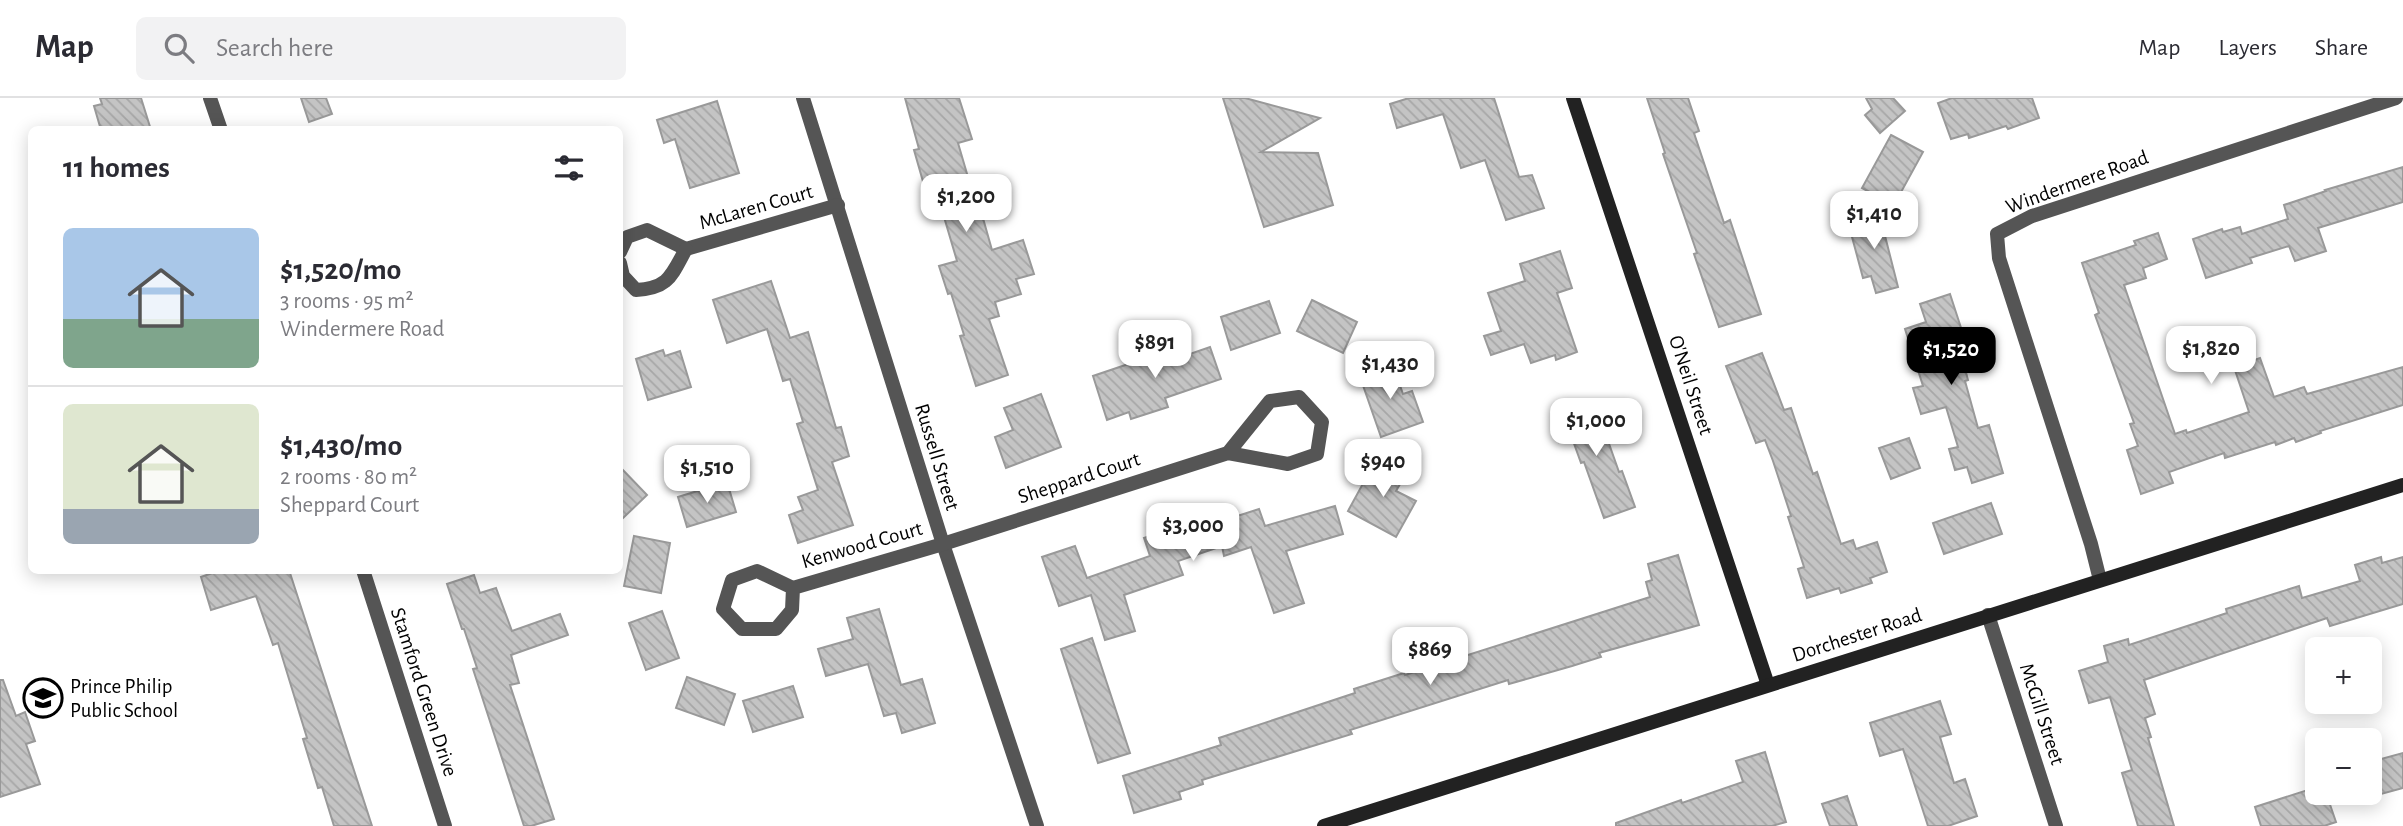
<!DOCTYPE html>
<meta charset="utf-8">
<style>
body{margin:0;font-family:"Alegreya Sans",sans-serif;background:#f2f2f3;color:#2b2b33;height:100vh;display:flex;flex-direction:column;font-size:26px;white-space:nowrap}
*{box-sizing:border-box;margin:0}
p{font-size:23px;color:#7c7c81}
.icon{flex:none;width:38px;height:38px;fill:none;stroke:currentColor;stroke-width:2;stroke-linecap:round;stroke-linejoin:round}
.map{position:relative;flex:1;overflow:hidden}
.sheet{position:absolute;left:28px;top:28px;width:595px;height:448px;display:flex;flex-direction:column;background:#fff;border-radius:10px;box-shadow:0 4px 18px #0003}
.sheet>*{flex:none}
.buttons{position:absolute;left:2305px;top:539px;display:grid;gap:14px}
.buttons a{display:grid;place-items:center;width:77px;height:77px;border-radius:10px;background:#fff;box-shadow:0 4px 18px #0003;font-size:35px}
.price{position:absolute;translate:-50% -60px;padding:0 16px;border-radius:14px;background:#fff;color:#222;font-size:23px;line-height:46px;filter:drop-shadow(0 2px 4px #0008)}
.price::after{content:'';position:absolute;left:50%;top:42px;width:21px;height:16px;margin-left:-10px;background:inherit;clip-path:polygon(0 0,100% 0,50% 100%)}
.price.active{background:#000;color:#fff}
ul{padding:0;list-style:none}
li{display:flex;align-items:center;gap:21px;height:175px;padding:0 35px}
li+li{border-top:2px solid #e1e1e2}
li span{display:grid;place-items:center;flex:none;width:196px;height:140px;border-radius:10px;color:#555}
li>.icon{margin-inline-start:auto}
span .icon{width:84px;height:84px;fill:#fffc;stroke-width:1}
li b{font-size:30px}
h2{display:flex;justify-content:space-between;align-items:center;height:84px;padding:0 35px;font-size:30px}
header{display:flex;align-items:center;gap:42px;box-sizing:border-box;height:98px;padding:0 35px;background:#fff;border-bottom:2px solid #e1e1e2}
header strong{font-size:33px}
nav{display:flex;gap:38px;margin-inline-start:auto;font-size:24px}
.search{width:490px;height:63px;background:#f2f2f3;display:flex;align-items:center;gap:18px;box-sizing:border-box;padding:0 24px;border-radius:10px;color:#7c7c81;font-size:26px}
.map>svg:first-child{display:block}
</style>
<header>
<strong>Map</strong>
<div class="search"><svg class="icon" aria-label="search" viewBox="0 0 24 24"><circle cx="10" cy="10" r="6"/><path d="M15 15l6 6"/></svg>Search here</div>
<nav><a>Map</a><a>Layers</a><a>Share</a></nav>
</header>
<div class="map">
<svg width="2403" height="728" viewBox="0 0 2403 728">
<defs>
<pattern id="building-back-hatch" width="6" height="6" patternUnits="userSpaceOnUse" patternTransform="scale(1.75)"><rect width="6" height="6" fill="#c4c4c4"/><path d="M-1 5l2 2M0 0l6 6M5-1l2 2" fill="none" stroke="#a7a7a7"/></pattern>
</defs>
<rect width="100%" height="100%" fill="#fff"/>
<g fill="url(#building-back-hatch)" stroke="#999" stroke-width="2">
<polygon points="100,0 141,0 151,32 101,32 94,8 102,6"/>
<polygon points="301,0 326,0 332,16 309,24"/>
<polygon points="905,0 959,0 972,41 958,45 970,86 973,85 992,152 1023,142 1034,176 1016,181 1021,196 995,204 999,218 989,221 1008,277 976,288 960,238 964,237 951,195 948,196 939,168 957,163 934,85 924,87 914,52 919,51"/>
<polygon points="1223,0 1245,0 1320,20 1261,54 1318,55 1333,107 1264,129"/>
<polygon points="1409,0 1494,0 1519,79 1532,77 1544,110 1506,122 1485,62 1461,70 1443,16 1397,30 1390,6"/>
<polygon points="1647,0 1688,0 1699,33 1694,35 1724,125 1730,122 1761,216 1719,229 1694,156 1697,155 1663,56 1665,55"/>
<polygon points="1866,0 1893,0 1905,13 1880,35 1865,17 1872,11"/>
<polygon points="1952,0 2032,0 2039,20 2008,31 2006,28 1969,40 1968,36 1951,41 1938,5"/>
<polygon points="717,3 739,75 690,90 675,41 664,45 657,22"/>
<polygon points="1891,37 1923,54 1894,107 1862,90"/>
<polygon points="2403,69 2403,104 2318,130 2326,153 2295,163 2289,148 2250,160 2252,165 2206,180 2193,141 2222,131 2223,134 2240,129 2242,136 2288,121 2284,107 2326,93 2325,92"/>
<polygon points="1891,113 1883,130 1898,189 1876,195 1871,178 1863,180 1848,124"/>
<polygon points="2158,135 2167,161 2143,170 2146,180 2124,187 2175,336 2186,332 2187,335 2249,314 2234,269 2260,260 2274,299 2304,289 2307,296 2403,269 2403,307 2320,333 2321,335 2296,344 2294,340 2276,347 2275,344 2225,360 2224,355 2169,374 2173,385 2141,396 2127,352 2138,348 2130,326 2134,325 2095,217 2099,215 2082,165 2136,147 2134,143"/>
<polygon points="1560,153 1572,190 1557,195 1577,254 1556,262 1555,257 1531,265 1524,246 1491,257 1484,238 1501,233 1488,195 1525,183 1520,166"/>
<polygon points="771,183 790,240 808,234 836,330 841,329 849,358 832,364 853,427 798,445 789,417 803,412 798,399 818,392 797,326 803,324 790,281 783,283 767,231 727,245 713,202"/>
<polygon points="1950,196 1965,242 1958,244 1968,282 1965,283 1978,330 1989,327 2003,375 1972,385 1967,369 1955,372 1949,351 1958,349 1946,309 1921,316 1913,290 1923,288 1905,231 1926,224 1920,206"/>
<polygon points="1312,202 1357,224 1343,255 1297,233"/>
<polygon points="1269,203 1280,235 1231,252 1221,219"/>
<polygon points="1185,242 1190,256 1210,249 1221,281 1165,300 1168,309 1131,321 1129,314 1107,322 1093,278 1158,256 1157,251"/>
<polygon points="663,252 665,258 680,253 691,289 648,302 636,261"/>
<polygon points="1762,255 1784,312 1791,310 1813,376 1817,374 1841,446 1853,442 1856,451 1877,444 1887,474 1870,480 1872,485 1841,495 1839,490 1807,500 1798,471 1804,469 1788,419 1791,418 1773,363 1765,342 1756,345 1726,268"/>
<polygon points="1392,265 1403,296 1412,293 1423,324 1381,339 1359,276"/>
<polygon points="1041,296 1061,349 1006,370 995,339 1013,332 1004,310"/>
<polygon points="1595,306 1619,374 1622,373 1635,409 1604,420 1584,364 1581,365 1572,340 1559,344 1552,321"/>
<polygon points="1909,340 1920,370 1891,381 1879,350"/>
<polygon points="1377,360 1406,376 1396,393 1416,403 1396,439 1348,413"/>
<polygon points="620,369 647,397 620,423"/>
<polygon points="727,384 736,414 687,429 678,399"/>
<polygon points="1991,405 2002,436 1944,456 1933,425"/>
<polygon points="1335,408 1343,436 1286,453 1304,505 1274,515 1251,449 1224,458 1222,448 1178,463 1183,477 1124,497 1135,533 1105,542 1091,497 1059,508 1042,459 1075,448 1087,480 1150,458 1144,440 1192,425 1194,432 1259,411 1265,428"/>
<polygon points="634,438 670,445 661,495 624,488"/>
<polygon points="1678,457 1699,527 1599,555 1601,559 1572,568 1509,586 1508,582 1350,632 1352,636 1202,682 1203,686 1179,694 1181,701 1134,715 1123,678 1221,647 1219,640 1355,595 1354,591 1404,575 1405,577 1650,499 1646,484 1652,482 1648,466"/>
<polygon points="2381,459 2382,465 2403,459 2403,506 2330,528 2327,520 2144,582 2155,616 2145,620 2151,639 2148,640 2174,728 2138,728 2122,675 2132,672 2110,599 2089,605 2079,573 2108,564 2104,548 2128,541 2129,547 2227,515 2226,511 2299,488 2302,500 2360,483 2355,467"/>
<polygon points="221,472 289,472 372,728 334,728 322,689 318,690 303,641 307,640 278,545 273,547 256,498 211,512 201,479"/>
<polygon points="474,477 480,495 496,490 512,533 560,516 568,537 511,557 519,585 510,587 554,721 531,728 524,728 473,571 477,570 464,531 462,531 447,486"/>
<polygon points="879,511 901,587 922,581 935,625 902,635 896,615 884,618 868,566 826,578 818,551 853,541 847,520"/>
<polygon points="662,513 679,560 646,572 629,525"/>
<polygon points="1092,540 1130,655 1098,665 1061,551"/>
<polygon points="687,579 735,596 724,627 676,610"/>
<polygon points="0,582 3,582 16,618 25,614 35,643 26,646 40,686 0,699"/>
<polygon points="793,588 803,619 753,634 743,603"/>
<polygon points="1940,603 1951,636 1940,639 1954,685 1965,681 1977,718 1948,728 1928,728 1903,651 1880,658 1870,625"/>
<polygon points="1765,654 1786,724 1772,728 1616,728 1616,725 1681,702 1682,705 1743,684 1736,663"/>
<polygon points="2403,655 2403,690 2370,699 2370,664"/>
<polygon points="2317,689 2317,695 2326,695 2336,724 2324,728 2261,728 2255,709"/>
<polygon points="1847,698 1857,728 1830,728 1822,706"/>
</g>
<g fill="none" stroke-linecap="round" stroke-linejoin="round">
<g stroke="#555" stroke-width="14">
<polyline points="210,0 221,32"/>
<polyline points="803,0 943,446 1037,728"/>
<polyline points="620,154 627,139 647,132 686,151 838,107"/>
<path d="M620 165 623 178 636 192C669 190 671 178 686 151"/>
<polyline points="363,472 445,728"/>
<polyline points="2100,482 2091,446 1999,160 1997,136 2032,118 2396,0"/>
<polyline points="793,490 792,512 776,531 742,531 723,511 732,482 757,473 793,490 943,446 1228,355 1288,366 1317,356 1322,324 1299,299 1270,303 1228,355"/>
<polyline points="1988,517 2056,728"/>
</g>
<g stroke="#222" stroke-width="14">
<polyline points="1573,0 1768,587"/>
<polyline points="1324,728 2403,387"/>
</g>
</g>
<defs>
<g id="school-ring" transform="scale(2.0125)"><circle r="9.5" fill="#fff" stroke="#000" stroke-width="1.5"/><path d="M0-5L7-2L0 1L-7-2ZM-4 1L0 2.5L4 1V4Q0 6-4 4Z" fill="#000"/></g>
</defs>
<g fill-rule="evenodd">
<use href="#school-ring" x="43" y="600"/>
</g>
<g text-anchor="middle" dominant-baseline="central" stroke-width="5" stroke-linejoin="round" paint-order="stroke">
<g font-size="21" fill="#000" stroke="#fff">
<text transform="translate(2077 84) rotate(-20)">Windermere Road</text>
<text transform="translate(756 109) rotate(-16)">McLaren Court</text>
<text transform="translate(1691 287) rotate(72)">O'Neil Street</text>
<text transform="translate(937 359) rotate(73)">Russell Street</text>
<text transform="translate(1079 380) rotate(-18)">Sheppard Court</text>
<text transform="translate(862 447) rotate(-16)">Kenwood Court</text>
<text transform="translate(1857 537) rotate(-18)">Dorchester Road</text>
<text transform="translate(424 594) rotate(72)">Stamford Green Drive</text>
<text transform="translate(2042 616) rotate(72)">McGill Street</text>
</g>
<g font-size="21" fill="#000" stroke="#fff" text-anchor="start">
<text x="70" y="588">Prince Philip<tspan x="70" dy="24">Public School</tspan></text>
</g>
</g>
</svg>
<div class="buttons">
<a>+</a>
<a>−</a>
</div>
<b class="price" style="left:966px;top:136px">$1,200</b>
<b class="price" style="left:1874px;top:153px">$1,410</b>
<b class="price" style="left:1155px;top:282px">$891</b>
<b class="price" style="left:2211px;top:288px">$1,820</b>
<b class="price active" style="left:1951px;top:289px">$1,520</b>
<b class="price" style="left:1390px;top:303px">$1,430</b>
<b class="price" style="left:1596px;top:360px">$1,000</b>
<b class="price" style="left:1383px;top:401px">$940</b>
<b class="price" style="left:707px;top:407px">$1,510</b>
<b class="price" style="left:1193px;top:465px">$3,000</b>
<b class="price" style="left:1430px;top:589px">$869</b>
<section class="sheet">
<h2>11 homes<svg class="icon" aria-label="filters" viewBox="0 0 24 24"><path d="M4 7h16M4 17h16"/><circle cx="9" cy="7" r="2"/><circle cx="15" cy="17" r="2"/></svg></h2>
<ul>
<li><span style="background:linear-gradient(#a9c7e8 65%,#7fa58c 0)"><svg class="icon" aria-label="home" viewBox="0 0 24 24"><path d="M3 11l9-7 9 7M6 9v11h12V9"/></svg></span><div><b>$1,520/mo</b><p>3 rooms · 95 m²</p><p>Windermere Road</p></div></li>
<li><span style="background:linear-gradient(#dfe7d0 75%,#9aa5b1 0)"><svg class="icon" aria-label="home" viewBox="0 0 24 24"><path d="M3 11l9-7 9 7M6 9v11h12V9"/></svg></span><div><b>$1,430/mo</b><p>2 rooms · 80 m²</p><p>Sheppard Court</p></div></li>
</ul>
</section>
</div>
